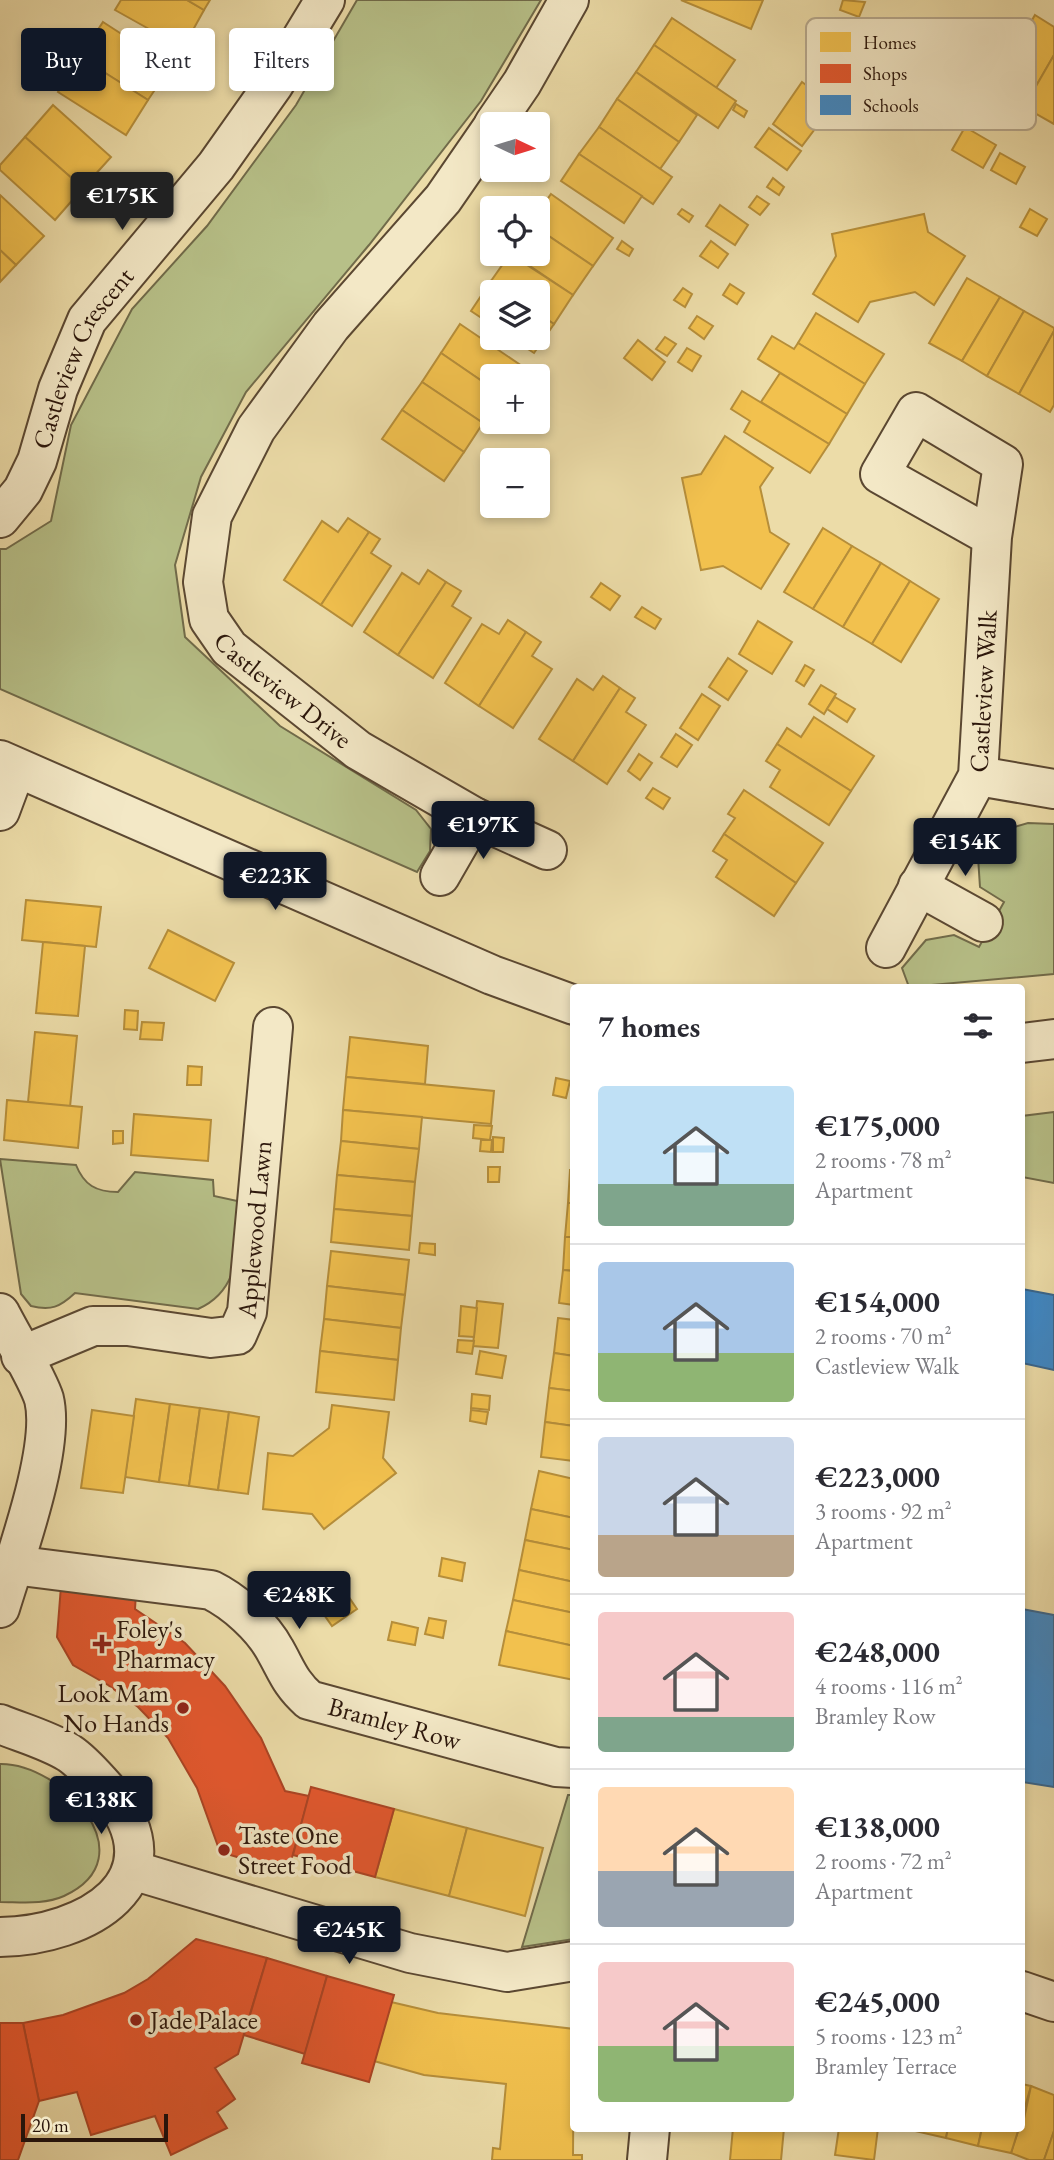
<!DOCTYPE html>
<meta charset="utf-8">
<style>
body{margin:0;font-family:"EB Garamond",serif;background:#f7f7f7;color:#2b2b33;height:100vh;display:flex;flex-direction:column;font-size:26px;white-space:nowrap}
*{box-sizing:border-box;margin:0}
p{font-size:23px;color:#7c7c81}
.icon{flex:none;width:38px;height:38px;fill:none;stroke:currentColor;stroke-width:2;stroke-linecap:round;stroke-linejoin:round}
.map{position:relative;flex:1;overflow:hidden}
.details{position:absolute;left:570px;top:984px;width:455px;height:1148px;display:flex;flex-direction:column;background:#fff;border-radius:7px;box-shadow:0 4px 10px #0003}
.details>*{flex:none}
.top-card{position:absolute;left:21px;top:28px;width:444px;height:63px;display:flex;gap:14px}
.needle{width:46px;rotate:94deg}
.controls{position:absolute;left:480px;top:112px;display:grid;gap:14px}
.controls a{display:grid;place-items:center;width:70px;height:70px;border-radius:7px;background:#fff;box-shadow:0 4px 10px #0003;font-size:35px}
.scale{position:absolute;left:21px;bottom:18px;width:147px;box-sizing:border-box;padding-left:7px;border:4px solid #2b160b;border-top:0;font-size:19px;line-height:24px;white-space:nowrap;color:#2b160b;-webkit-text-stroke:5px #f3e8c6;paint-order:stroke}
.price{position:absolute;translate:-50% -60px;padding:0 16px;border-radius:7px;background:#111827;color:#fff;font-size:23px;line-height:46px;filter:drop-shadow(0 2px 4px #0008)}
.price::after{content:'';position:absolute;left:50%;top:42px;width:21px;height:16px;margin-left:-10px;background:inherit;clip-path:polygon(0 0,100% 0,50% 100%)}
.price.on{background:#222;color:#fff}
ul{padding:0;list-style:none}
li{display:flex;align-items:center;gap:21px;height:175px;padding:0 28px}
li+li{border-top:2px solid #e1e1e2}
li span{display:grid;place-items:center;flex:none;width:196px;height:140px;border-radius:7px;color:#555}
li>.icon{margin-inline-start:auto}
span .icon{width:84px;height:84px;fill:#fffc;stroke-width:1}
li b{font-size:30px}
h2{display:flex;justify-content:space-between;align-items:center;height:84px;padding:0 28px;font-size:30px}
.chip{padding:0 24px;border-radius:7px;background:#fff;box-shadow:0 4px 10px #0003;font-size:24px;line-height:63px}
.chip.on{background:#111827;color:#fff}
.map>svg:first-child{display:block}
</style>
<div class="map">
<svg width="1054" height="2160" viewBox="0 0 1054 2160">
<rect width="100%" height="100%" fill="#ecdca8"/>
<filter id="stains"><feTurbulence type="fractalNoise" baseFrequency=".00286" numOctaves="4"/><feColorMatrix values="0 0 0 0 .2 0 0 0 0 .09 0 0 0 0 .02 0 0 0 .5 -.17"/></filter>
<radialGradient id="worn" r=".72"><stop offset=".6" stop-color="#630" stop-opacity="0"/><stop offset="1" stop-color="#630" stop-opacity=".3"/></radialGradient>
<g fill="#b7c088" stroke="#716b4a" stroke-width="2">
<polygon points="357,0 541,0 481,101 369,245 246,392 201,477 175,565 185,637 280,726 416,810 431,829 430,851 417,872 0,689 0,549 6,549 51,521 71,425 132,309 207,226 296,105"/>
<polygon points="1028,823 1054,824 1054,974 909,987 902,968 926,940 954,935 979,947 1004,902 980,887 978,857 987,835"/>
<polygon points="1054,1112 1054,1183 1022,1177 1022,1116"/>
<path d="M0 1159 76 1165C84 1185 96 1192 118 1192L135 1172 213 1180 214 1196 242 1202C236 1245 243 1289 198 1309L75 1293C60 1307 51 1311 31 1306L21 1294Z"/>
<path d="M0 1764C62 1763 149 1857 64 1896 44 1905 21 1902 0 1902Z"/>
<polygon points="568,1795 574,1795 574,1939 522,1947"/>
</g>
<g fill="#f2c14e" stroke="#b68e3a" stroke-width="2">
<polygon points="121,0 187,0 204,10 183,48 115,10"/>
<polygon points="187,0 210,0 204,10"/>
<polygon points="681,0 763,0 751,29"/>
<polygon points="843,0 865,2 859,17 840,10"/>
<polygon points="1035,15 1054,27 1054,55 1024,107 999,92 992,105 957,85 982,42 990,46 998,32 1018,44"/>
<polygon points="672,18 735,60 716,88 654,45"/>
<polygon points="103,22 171,66 148,100 80,57"/>
<polygon points="654,45 736,101 718,128 636,72"/>
<polygon points="1054,55 1054,124 1024,107"/>
<polygon points="80,57 148,100 126,135 58,92"/>
<polygon points="636,72 697,115 679,142 617,99"/>
<polygon points="802,82 833,105 802,146 773,124"/>
<polygon points="617,99 679,142 660,169 599,127"/>
<polygon points="736,104 747,111 744,117 733,110"/>
<polygon points="53,105 111,157 83,188 25,137"/>
<polygon points="599,127 672,177 653,204 579,154"/>
<polygon points="965,127 996,145 983,168 952,150"/>
<polygon points="769,128 801,151 787,170 755,147"/>
<polygon points="25,137 83,188 55,220 0,170 0,165"/>
<polygon points="1000,153 1025,167 1016,184 991,170"/>
<polygon points="579,154 642,196 624,223 561,181"/>
<polygon points="773,178 784,187 779,195 767,187"/>
<polygon points="551,194 613,238 593,266 537,228 537,214"/>
<polygon points="0,195 44,236 16,265 0,250"/>
<polygon points="757,196 769,204 760,215 749,207"/>
<polygon points="720,205 748,225 735,245 706,226"/>
<polygon points="682,209 693,216 689,222 678,214"/>
<polygon points="1030,209 1047,219 1037,236 1020,227"/>
<polygon points="924,214 928,232 965,256 934,305 915,292 870,302 858,322 813,294 836,256 832,234"/>
<polygon points="537,228 593,266 573,295 512,254 537,254"/>
<polygon points="622,241 633,249 629,256 617,249"/>
<polygon points="711,241 728,254 718,268 700,256"/>
<polygon points="0,250 16,265 0,282"/>
<polygon points="510,254 573,295 554,324 537,313 537,292 507,292 491,281"/>
<polygon points="967,278 1000,297 962,361 929,343"/>
<polygon points="491,281 507,292 492,292 492,325 471,311"/>
<polygon points="730,284 744,293 737,304 723,295"/>
<polygon points="683,288 692,294 685,307 674,300"/>
<polygon points="1000,297 1024,311 987,376 962,361"/>
<polygon points="1024,311 1054,328 1054,331 1019,394 987,376"/>
<polygon points="537,313 554,324 534,353 511,338 537,338"/>
<polygon points="816,313 884,354 865,384 798,343"/>
<polygon points="697,316 713,326 704,339 689,328"/>
<polygon points="460,324 522,366 515,376 492,376 492,388 441,353"/>
<polygon points="1054,331 1054,405 1050,412 1019,394"/>
<polygon points="772,336 794,349 798,343 865,384 847,414 758,359"/>
<polygon points="665,337 676,344 667,356 656,349"/>
<polygon points="638,340 665,362 652,380 624,358"/>
<polygon points="687,348 701,356 692,371 678,362"/>
<polygon points="441,353 492,388 492,411 483,423 422,382"/>
<polygon points="780,373 847,414 829,444 761,402"/>
<polygon points="422,382 483,423 464,452 402,410"/>
<polygon points="742,391 829,444 810,473 744,432 750,421 731,409"/>
<polygon points="402,410 464,452 444,481 382,439"/>
<polygon points="725,436 773,468 760,487 770,532 789,544 761,589 723,566 701,570 682,478 701,474"/>
<polygon points="348,518 369,532 321,605 284,580 322,521 338,532"/>
<polygon points="823,528 852,546 813,609 784,592"/>
<polygon points="369,532 380,539 371,553 391,566 352,626 321,605"/>
<polygon points="852,546 881,563 843,627 813,609"/>
<polygon points="881,563 910,581 872,644 843,627"/>
<polygon points="428,570 446,582 398,655 364,632 402,573 419,584"/>
<polygon points="910,581 939,599 901,662 872,644"/>
<polygon points="446,582 461,591 452,606 471,618 433,678 398,655"/>
<polygon points="601,583 620,596 610,610 591,597"/>
<polygon points="642,607 661,619 655,629 635,617"/>
<polygon points="508,620 526,632 479,706 445,683 482,624 499,634"/>
<polygon points="758,621 792,642 772,674 739,654"/>
<polygon points="526,632 541,642 532,656 552,669 513,728 479,706"/>
<polygon points="728,658 747,671 728,700 709,687"/>
<polygon points="805,665 814,670 804,686 796,681"/>
<polygon points="603,676 620,688 573,761 539,739 577,679 593,690"/>
<polygon points="821,685 836,694 824,714 809,704"/>
<polygon points="620,688 635,698 626,712 646,725 607,784 573,761"/>
<polygon points="702,694 720,706 698,740 680,728"/>
<polygon points="835,697 855,709 847,722 827,709"/>
<polygon points="814,717 874,756 851,791 777,744 787,728 801,737"/>
<polygon points="676,734 692,745 677,767 661,757"/>
<polygon points="777,744 851,791 829,825 770,787 780,770 766,761"/>
<polygon points="639,754 652,763 640,780 628,771"/>
<polygon points="653,788 670,798 663,809 646,798"/>
<polygon points="744,790 823,843 796,883 724,834 735,818 728,814"/>
<polygon points="724,834 796,883 774,916 716,877 727,860 713,851"/>
<polygon points="26,900 101,907 96,947 22,940"/>
<polygon points="168,930 234,963 215,1001 149,968"/>
<polygon points="43,942 85,946 78,1016 36,1013"/>
<polygon points="125,1010 138,1011 137,1030 124,1029"/>
<polygon points="142,1022 164,1023 162,1040 140,1039"/>
<polygon points="35,1032 77,1036 70,1107 28,1102"/>
<polygon points="350,1037 428,1046 425,1084 346,1077"/>
<polygon points="188,1066 202,1067 201,1085 187,1085"/>
<polygon points="346,1077 494,1091 491,1124 343,1110"/>
<polygon points="556,1078 570,1081 566,1098 553,1095"/>
<polygon points="7,1100 82,1107 78,1148 4,1140"/>
<polygon points="343,1110 422,1117 419,1149 341,1141"/>
<polygon points="134,1114 211,1120 208,1161 131,1155"/>
<polygon points="474,1125 492,1126 490,1140 473,1138"/>
<polygon points="113,1131 123,1131 123,1143 113,1144"/>
<polygon points="493,1137 504,1138 503,1152 493,1152"/>
<polygon points="481,1140 492,1140 491,1152 480,1151"/>
<polygon points="341,1141 419,1149 415,1182 337,1175"/>
<polygon points="488,1167 500,1167 499,1182 488,1182"/>
<polygon points="570,1170 574,1170 574,1203 568,1203"/>
<polygon points="337,1175 415,1182 412,1216 334,1209"/>
<polygon points="568,1203 574,1203 574,1237 565,1237"/>
<polygon points="334,1209 412,1216 409,1250 331,1242"/>
<polygon points="565,1237 574,1237 574,1271 563,1270"/>
<polygon points="420,1243 435,1244 435,1255 419,1253"/>
<polygon points="331,1251 409,1260 405,1295 327,1286"/>
<polygon points="563,1270 574,1271 574,1305 559,1303"/>
<polygon points="327,1286 405,1295 401,1328 324,1319"/>
<polygon points="477,1301 503,1304 498,1348 473,1346"/>
<polygon points="461,1306 477,1308 474,1337 459,1336"/>
<polygon points="558,1318 574,1320 574,1356 554,1353"/>
<polygon points="324,1319 401,1328 398,1360 320,1351"/>
<polygon points="458,1340 474,1341 472,1354 457,1352"/>
<polygon points="320,1351 398,1360 394,1400 316,1392"/>
<polygon points="480,1351 506,1356 502,1378 476,1374"/>
<polygon points="554,1353 574,1356 574,1391 549,1388"/>
<polygon points="549,1388 574,1391 574,1426 545,1422"/>
<polygon points="472,1394 490,1396 489,1410 471,1408"/>
<polygon points="136,1399 170,1404 159,1482 125,1477"/>
<polygon points="170,1404 200,1408 189,1486 159,1482"/>
<polygon points="332,1405 389,1412 383,1458 396,1473 324,1529 312,1514 263,1509 268,1453 293,1456 329,1428"/>
<polygon points="200,1408 229,1412 218,1490 189,1486"/>
<polygon points="92,1410 134,1416 123,1493 81,1488"/>
<polygon points="471,1410 488,1412 486,1424 470,1421"/>
<polygon points="229,1412 259,1417 248,1494 218,1490"/>
<polygon points="545,1422 574,1426 574,1461 541,1457"/>
<polygon points="539,1471 574,1479 574,1518 531,1509"/>
<polygon points="531,1509 574,1518 574,1550 525,1540"/>
<polygon points="525,1540 574,1550 574,1582 519,1570"/>
<polygon points="442,1558 465,1563 462,1581 439,1576"/>
<polygon points="519,1570 574,1582 574,1613 513,1600"/>
<polygon points="333,1574 357,1609 332,1626 308,1592"/>
<polygon points="513,1600 574,1613 574,1646 506,1631"/>
<polygon points="429,1618 446,1621 443,1638 425,1634"/>
<polygon points="392,1622 418,1628 415,1645 388,1640"/>
<polygon points="506,1631 574,1646 574,1680 499,1665"/>
<polygon points="394,1809 467,1828 449,1896 375,1877"/>
<polygon points="467,1828 543,1848 525,1916 449,1896"/>
<polygon points="391,2002 438,2013 574,2029 573,2155 582,2155 582,2160 492,2160 493,2148 500,2149 506,2084 424,2075 374,2061"/>
<polygon points="1022,2084 1031,2086 1022,2117"/>
<polygon points="1031,2086 1054,2095 1054,2131 1044,2160 1029,2160 1011,2153 1019,2128 1022,2128"/>
<polygon points="733,2128 784,2128 781,2160 730,2160"/>
<polygon points="839,2128 878,2128 874,2160 835,2155"/>
<polygon points="915,2128 948,2128 946,2138 915,2131"/>
<polygon points="948,2128 982,2128 978,2146 946,2138"/>
<polygon points="982,2128 1019,2128 1011,2153 978,2146"/>
<polygon points="1054,2131 1054,2160 1044,2160"/>
</g>
<g fill="#e4572e" stroke="#ac4424" stroke-width="2">
<polygon points="61,1586 136,1593 135,1609 185,1643 225,1686 261,1738 285,1791 309,1796 288,1872 220,1852 197,1788 168,1738 138,1707 108,1685 73,1665 57,1637"/>
<polygon points="311,1787 394,1809 375,1877 293,1855"/>
<polygon points="196,1939 267,1958 238,2054 215,2068 235,2099 217,2112 227,2128 171,2155 155,2116 91,2135 77,2092 39,2101 23,2023 63,2015 124,1993 148,1979"/>
<polygon points="267,1958 327,1976 305,2054 244,2035"/>
<polygon points="327,1976 394,1995 369,2082 302,2063"/>
<polygon points="0,2023 23,2023 39,2101 18,2160 0,2160"/>
</g>
<g fill="#3f88c5" stroke="#39668d" stroke-width="2">
<polygon points="1022,1289 1054,1295 1054,1370 1022,1363"/>
<polygon points="1022,1609 1054,1615 1054,1787 1022,1782"/>
</g>
<g fill="none" stroke-linecap="round" stroke-linejoin="round">
<g stroke="#5b4832" stroke-width="42">
<g id="street">
<polyline points="494,124 522,83 569,0"/>
<path id="s1" d="M492 128 443 199 331 326 256 429 212 516 203 582 209 619 229 648 358 750 474 817 547 850"/>
<path id="s2" d="M0 518 23 490 37 461 58 389 87 320 216 166 274 84 325 0"/>
<polyline points="0,760 492,975 574,1005"/>
<polyline points="978,776 1054,789"/>
<polyline points="0,811 16,768"/>
<polyline points="440,876 474,817"/>
<polyline points="918,886 983,922"/>
<path id="s3" d="M886 948 978 776 992 537 880 474 916 412 1003 464 992 537"/>
<polyline points="1022,1043 1054,1039"/>
<path d="M0 1313C11 1335 38 1379 44 1399 56 1448 15 1558 0 1608"/>
<path id="s4" d="M21 1356 93 1326H128L211 1338 237 1335 247 1312 273 1027"/>
<path id="s5" d="M13 1565 211 1590C235 1602 262 1626 275 1650 287 1671 290 1683 309 1700L556 1767 574 1768"/>
<path d="M0 1724C22 1733 48 1740 69 1753 84 1763 95 1777 107 1790 183 1881 85 1936 0 1937"/>
<polyline points="132,1870 410,1953 507,1972 574,1961"/>
<polyline points="1022,1991 1054,2002"/>
<polyline points="647,2160 650,2128"/>
</g>
</g>
<use href="#street" stroke="#f3e8c6" stroke-width="38"/>
</g>
<g fill="#8f2418" stroke="#f3e8c6" stroke-width="2.5">
<path d="M98.5 1633.5h7v7h7v7h-7v7h-7v-7h-7v-7h7z"/>
<circle cx="183" cy="1708" r="7"/>
<circle cx="224" cy="1850" r="7"/>
<circle cx="136" cy="2020" r="7"/>
</g>
<g text-anchor="middle" dominant-baseline="central" stroke-width="7" stroke-linejoin="round" paint-order="stroke">
<g font-size="26" fill="#2b160b" stroke="#f3e8c6">
<text stroke="none"><textPath href="#s2" startOffset="182">Castleview Crescent</textPath></text>
<text stroke="none"><textPath href="#s1" startOffset="688">Castleview Drive</textPath></text>
<text stroke="none"><textPath href="#s3" startOffset="280">Castleview Walk</textPath></text>
<text stroke="none"><textPath href="#s4" startOffset="331">Applewood Lawn</textPath></text>
<text stroke="none"><textPath href="#s5" startOffset="438">Bramley Row</textPath></text>
</g>
<g font-size="26" fill="#2b160b" stroke="#f3e8c6" text-anchor="start">
<text x="116" y="1629">Foley's<tspan x="116" dy="30">Pharmacy</tspan></text>
<text x="169" y="1693" text-anchor="end">Look Mam<tspan x="169" dy="30">No Hands</tspan></text>
<text x="238" y="1835">Taste One<tspan x="238" dy="30">Street Food</tspan></text>
<text x="150" y="2020">Jade Palace</text>
</g>
</g>
<rect x="806" y="18" width="230" height="112" rx="10" fill="#f3e8c6" stroke="#b7a98e" stroke-width="2"/>
<rect x="820" y="32" width="31" height="20" fill="#f2c14e"/>
<rect x="820" y="64" width="31" height="19" fill="#e4572e"/>
<rect x="820" y="95" width="31" height="20" fill="#3f88c5"/>
<g font-size="19" fill="#2b160b">
<text x="863" y="49">Homes</text>
<text x="863" y="80">Shops</text>
<text x="863" y="112">Schools</text>
</g>
<rect width="100%" height="100%" filter="url(#stains)"/>
<rect width="100%" height="100%" fill="url(#worn)"/>
</svg>
<div class="controls">
<a><svg class="needle" viewBox="-14 -14 28 28"><path d="M0-13l5 13h-10z" fill="#e53935"/><path d="M0 13l5-13h-10z" fill="#7c7c81"/></svg></a>
<a><svg class="icon" aria-label="locate" viewBox="0 0 24 24"><circle cx="12" cy="12" r="6"/><path d="M12 2v4M12 18v4M2 12h4M18 12h4"/></svg></a>
<a><svg class="icon" aria-label="layers" viewBox="0 0 24 24"><path d="M12 4l9 5-9 5-9-5zM3 14l9 5 9-5"/></svg></a>
<a>+</a>
<a>−</a>
</div>
<div class="scale">20 m</div>
<b class="price on" style="left:122px;top:232px">€175K</b>
<b class="price" style="left:483px;top:861px">€197K</b>
<b class="price" style="left:965px;top:878px">€154K</b>
<b class="price" style="left:275px;top:912px">€223K</b>
<b class="price" style="left:299px;top:1631px">€248K</b>
<b class="price" style="left:101px;top:1836px">€138K</b>
<b class="price" style="left:349px;top:1966px">€245K</b>
<div class="top-card">
<a class="chip on">Buy</a>
<a class="chip">Rent</a>
<a class="chip">Filters</a>
</div>
<section class="details">
<h2>7 homes<svg class="icon" aria-label="filters" viewBox="0 0 24 24"><path d="M4 7h16M4 17h16"/><circle cx="9" cy="7" r="2"/><circle cx="15" cy="17" r="2"/></svg></h2>
<ul>
<li><span style="background:linear-gradient(#bfe0f5 70%,#7fa58c 0)"><svg class="icon" aria-label="home" viewBox="0 0 24 24"><path d="M3 11l9-7 9 7M6 9v11h12V9"/></svg></span><div><b>€175,000</b><p>2 rooms · 78 m²</p><p>Apartment</p></div></li>
<li><span style="background:linear-gradient(#a9c7e8 65%,#8fb573 0)"><svg class="icon" aria-label="home" viewBox="0 0 24 24"><path d="M3 11l9-7 9 7M6 9v11h12V9"/></svg></span><div><b>€154,000</b><p>2 rooms · 70 m²</p><p>Castleview Walk</p></div></li>
<li><span style="background:linear-gradient(#c9d6e8 70%,#b9a48a 0)"><svg class="icon" aria-label="home" viewBox="0 0 24 24"><path d="M3 11l9-7 9 7M6 9v11h12V9"/></svg></span><div><b>€223,000</b><p>3 rooms · 92 m²</p><p>Apartment</p></div></li>
<li><span style="background:linear-gradient(#f6c9c9 75%,#7fa58c 0)"><svg class="icon" aria-label="home" viewBox="0 0 24 24"><path d="M3 11l9-7 9 7M6 9v11h12V9"/></svg></span><div><b>€248,000</b><p>4 rooms · 116 m²</p><p>Bramley Row</p></div></li>
<li><span style="background:linear-gradient(#ffd9b3 60%,#9aa5b1 0)"><svg class="icon" aria-label="home" viewBox="0 0 24 24"><path d="M3 11l9-7 9 7M6 9v11h12V9"/></svg></span><div><b>€138,000</b><p>2 rooms · 72 m²</p><p>Apartment</p></div></li>
<li><span style="background:linear-gradient(#f6c9c9 60%,#8fb573 0)"><svg class="icon" aria-label="home" viewBox="0 0 24 24"><path d="M3 11l9-7 9 7M6 9v11h12V9"/></svg></span><div><b>€245,000</b><p>5 rooms · 123 m²</p><p>Bramley Terrace</p></div></li>
</ul>
</section>
</div>
